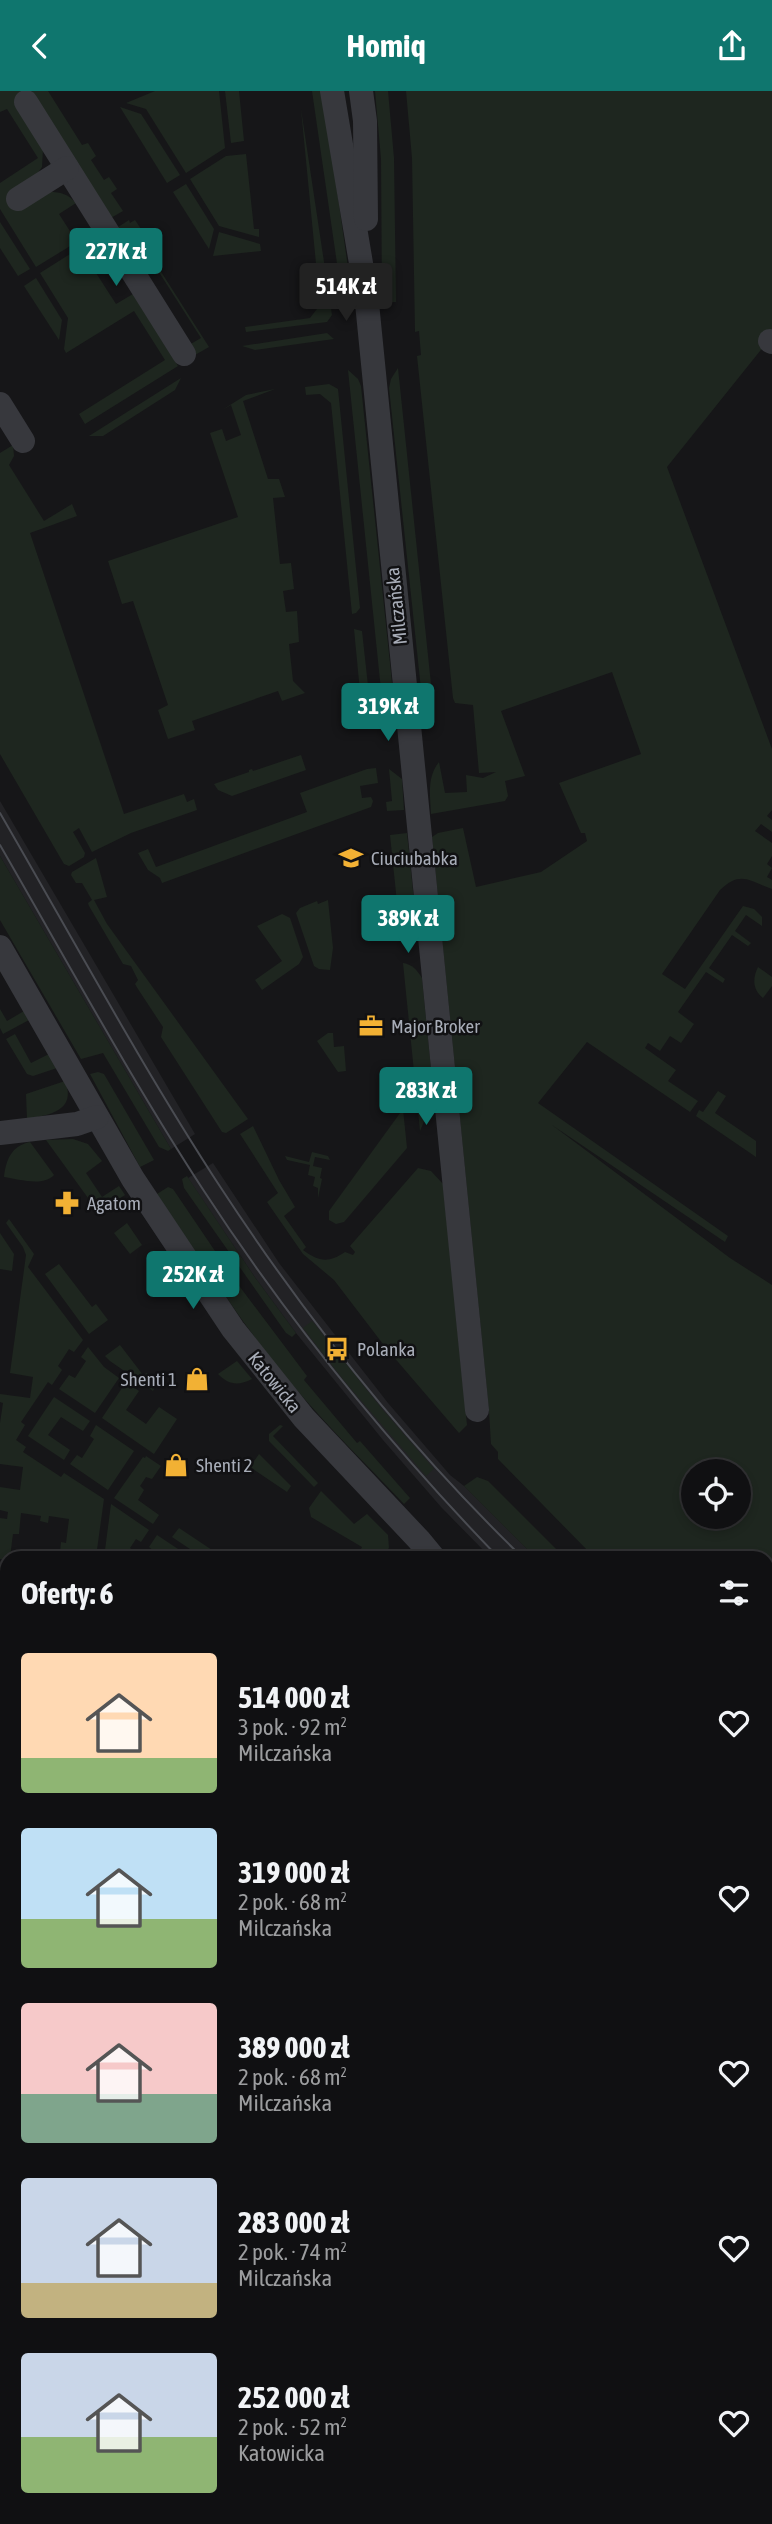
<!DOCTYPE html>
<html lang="pl">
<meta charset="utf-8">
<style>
body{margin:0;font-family:"Asap Condensed",sans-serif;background:#1e1e20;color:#f1f3f6;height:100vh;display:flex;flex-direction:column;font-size:26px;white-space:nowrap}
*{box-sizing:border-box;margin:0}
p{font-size:23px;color:#9c9d9f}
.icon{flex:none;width:38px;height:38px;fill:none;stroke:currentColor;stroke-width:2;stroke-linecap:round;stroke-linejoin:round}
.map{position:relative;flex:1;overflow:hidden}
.side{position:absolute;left:0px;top:1460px;width:774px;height:975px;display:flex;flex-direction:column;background:#101012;border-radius:21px 21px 0 0;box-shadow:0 4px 10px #0003,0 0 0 2px #303032}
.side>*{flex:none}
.tools{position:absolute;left:681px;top:1368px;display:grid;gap:14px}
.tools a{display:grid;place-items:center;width:70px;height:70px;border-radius:50%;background:#101012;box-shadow:0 4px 10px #0003,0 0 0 2px #303032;font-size:35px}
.price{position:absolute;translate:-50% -60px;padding:0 16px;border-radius:7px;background:#0f766e;color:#fff;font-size:23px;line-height:46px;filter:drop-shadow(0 2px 4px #0008)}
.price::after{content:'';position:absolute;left:50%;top:42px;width:21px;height:16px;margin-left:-10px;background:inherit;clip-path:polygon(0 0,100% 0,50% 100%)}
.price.current{background:#222;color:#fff}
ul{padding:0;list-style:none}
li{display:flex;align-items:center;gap:21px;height:175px;padding:0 21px}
li span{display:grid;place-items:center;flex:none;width:196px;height:140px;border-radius:7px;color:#555}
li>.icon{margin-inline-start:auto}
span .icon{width:84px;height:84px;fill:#fffc;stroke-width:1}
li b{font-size:30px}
h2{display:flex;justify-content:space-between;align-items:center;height:84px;padding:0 21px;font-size:30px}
header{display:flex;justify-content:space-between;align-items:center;height:91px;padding:0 21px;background:#0f766e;color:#fff;font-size:32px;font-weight:700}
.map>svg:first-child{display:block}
</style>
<header><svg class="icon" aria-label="back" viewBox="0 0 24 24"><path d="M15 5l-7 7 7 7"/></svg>Homiq<svg class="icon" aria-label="share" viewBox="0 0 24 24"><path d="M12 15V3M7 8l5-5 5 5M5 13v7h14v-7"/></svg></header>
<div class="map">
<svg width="772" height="2433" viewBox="0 0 772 2433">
<rect width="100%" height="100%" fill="#161618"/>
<g fill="#222225">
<polygon points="0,710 195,1043 171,1058 0,765"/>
<polygon points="213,1072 279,1172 388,1312 450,1384 464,1395 535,1466 490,1466 441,1416 383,1349 296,1242 254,1185 188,1087"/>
</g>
<g fill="#1e261f" fill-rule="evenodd">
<path d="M0 0H48L82 54 88 52 96 65 91 69 104 89 109 86 117 98 111 102 123 120 109 128 43 58 42 76 37 83 49 101C61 101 68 103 76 112L59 123 75 148 92 138 93 141 36 176 0 118V92L38 67 7 18 0 21Z"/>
<polygon points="155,0 219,0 225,57 186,82 146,18 126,12"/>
<polygon points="225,0 239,0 244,50 231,52"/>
<polygon points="312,0 323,0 353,212 344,211 342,207"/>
<polygon points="375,0 388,0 394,67 396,211 382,211 381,68"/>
<path d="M406 0H772V245L667 376 772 658V719L767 725 772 729V741L761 733 755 740 772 752V765L767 773 772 777 767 786 772 789V798C749 790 741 779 720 799L662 883 685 898 743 815 754 818 762 826V835L746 824 735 840 751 852 748 855 732 844 709 877 725 888 723 892 706 881 678 921 694 933 681 952 670 945 660 960 648 952 645 957 676 979 668 990 698 1010 690 1021 587 951 538 1012 728 1145 725 1151 552 1034 730 1167 772 1194V1618L766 1613V1466H603L596 1460 590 1462 498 1368V1361L491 1353 489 1320 432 746 438 742 463 737 476 796 541 781 587 750 585 742H581L559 692 641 663 612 581 501 620 525 685 505 690 508 705 505 710 431 723C430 704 427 686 439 671L445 702 467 701 466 684 483 687 496 681 479 682 473 614 455 612 453 607 417 265 421 264 419 240 415 241 412 67ZM693 1381H738V1426H693Z"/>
<polygon points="120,16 141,23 180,84 167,92"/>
<polygon points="301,18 332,224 327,231 246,241 245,236 310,227 320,214"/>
<polygon points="246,63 254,138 259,138 259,146 219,135 190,88 226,65"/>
<polygon points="186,93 214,138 209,158 173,101"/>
<polygon points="129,129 130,132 135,129 149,150 144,154 209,256 195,264 189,254 201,247 150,167 138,174 115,138"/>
<polygon points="0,131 30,178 18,185 0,157"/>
<polygon points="219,141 260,153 261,160 213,165"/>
<polygon points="97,146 104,157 87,168 116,213 133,203 178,275 85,333 79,323 165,269 134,220 66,262 64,258 68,227 40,182"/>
<polygon points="36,187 62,229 59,249 24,195"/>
<polygon points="327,242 334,248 255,259 242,255"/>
<polygon points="398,277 431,593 427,597 421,598 389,297 391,288"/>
<polygon points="348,279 358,288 361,295 393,601 386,602 381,599"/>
<polygon points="181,287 175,299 103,345 89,345"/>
<polygon points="329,293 338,298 360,517 356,522 352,523 331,312 320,303 306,304 305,296"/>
<polygon points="275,298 243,310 268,388 279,388 285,406 273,407 280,473 291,472 294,498 283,500 286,521 297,520 299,551 289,553 293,590 305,602 282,610 278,600 192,630 195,639 168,648 158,619 168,614 133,510 122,513 108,470 238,426 210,342 222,338 226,350 241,344 231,314 222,319 246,304"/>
<polygon points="13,354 14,365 9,374 44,430 72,413 77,425 30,442 124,723 184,703 187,711 194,708 197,719 131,742 92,761 79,737 73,741 85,762 84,766 69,775 64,773 0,663 0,362"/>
<polygon points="354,538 362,540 372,631 363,632"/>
<polygon points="301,664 306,679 232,705 218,699 214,693 249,681 249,679 252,678 253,680"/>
<polygon points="376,677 378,692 360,695 362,707 371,706 373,710 371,716 162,792 160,787 148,779 138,762 148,758 156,776 307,721 300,702 367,678"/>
<polygon points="389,678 402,688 404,719 387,720 386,711 392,710"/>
<polygon points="407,742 416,829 411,842 401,850 390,744"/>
<polygon points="0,765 171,1058 168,1060 159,1056 103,962 81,968 0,829"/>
<polygon points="96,767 107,806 94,809 107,833 248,1028 226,1042 222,1041 161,946 163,936 138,898 135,893 138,889 131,875 123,873 89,815 88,812 92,809 82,792 76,792 71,784 72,781"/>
<polygon points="328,809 333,857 330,879 319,878 314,875 296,822 300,817 317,810 318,813"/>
<polygon points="282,823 290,827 303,866 299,873 262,899 255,889 282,870 257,835"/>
<path d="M403 872C413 874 416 878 422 887L434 1007 420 1040Z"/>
<path d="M758 876 772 886V895L763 907C753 899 752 888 758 876Z"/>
<polygon points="0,918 7,930 24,920 29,929 3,943 0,937"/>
<polygon points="328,942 333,942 334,956 344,955 346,980 338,981 317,950"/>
<polygon points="15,943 31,972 49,963 57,977 33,985 27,983 6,948"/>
<polygon points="98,981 104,983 154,1069 140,1076 90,983"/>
<path d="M65 990C77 1020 49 1024 27 1028L26 1003Z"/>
<polygon points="718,1000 726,1005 715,1022 756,1050 756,1066 696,1025 699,1019 703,1021"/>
<polygon points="403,1018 407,1057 344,1131 336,1133 329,1129 329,1120"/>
<path d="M253 1035 279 1089 295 1116 284 1125 306 1156 303 1159C319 1171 329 1172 345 1161L353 1164 355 1161 350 1155 418 1077 431 1080 443 1093 467 1334 459 1342 386 1257 334 1189 303 1163 267 1111 278 1102 240 1043Z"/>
<polygon points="73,1048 88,1053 102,1070 86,1082 102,1106 119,1095 125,1104 117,1109 113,1105 96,1118 46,1049"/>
<path d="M30 1051 54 1084C43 1096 18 1088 4 1086 6 1069 11 1055 30 1051Z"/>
<polygon points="312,1061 328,1065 330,1069 315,1066 313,1075 322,1077 320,1087 322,1088 318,1107 318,1097 313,1095 315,1086 308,1084 310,1074 287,1069 285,1065 309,1071"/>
<polygon points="187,1085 254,1185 296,1242 292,1246 286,1242 184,1097 182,1088"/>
<path d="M168 1096 173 1098 234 1188 307 1285 304 1289 357 1352 360 1350 410 1407 404 1413C362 1369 318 1326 280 1279 235 1223 197 1162 157 1103Z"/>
<polygon points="9,1128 34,1163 28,1176 83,1249 74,1261 69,1258 58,1275 62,1279 52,1294 48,1291 21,1331 25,1334 16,1349 26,1356 23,1361 61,1386 64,1382 104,1408 96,1466 64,1466 65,1462 60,1461 61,1451 66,1452 69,1428 49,1425 48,1432 40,1430 41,1425 21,1422 19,1443 13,1443 10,1466 7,1469 0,1468 0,1427 7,1428 8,1421 0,1419 0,1396 20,1399 23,1376 0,1373 0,1332 3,1312 0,1311 0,1303 30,1307 33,1286 10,1282 26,1164 23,1156 6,1132"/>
<polygon points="127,1132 142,1154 130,1163 114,1142"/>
<polygon points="0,1142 14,1163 12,1180 0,1178"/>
<polygon points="59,1173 92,1216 96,1213 108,1229 89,1243 45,1183"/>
<polygon points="312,1230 382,1318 434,1378 426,1385 346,1292 303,1237"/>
<polygon points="120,1254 143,1284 147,1282 156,1294 153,1300 110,1270 105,1265"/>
<polygon points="88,1256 104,1276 119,1287 95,1322 59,1298 69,1284 75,1287 86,1270 81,1266"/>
<path d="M237 1270 252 1288C238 1295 229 1294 218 1283Z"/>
<polygon points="126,1291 139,1300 126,1319 146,1333 159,1316 177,1328 154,1363 102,1327"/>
<polygon points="54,1306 90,1330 83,1340 61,1326 48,1344 70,1359 64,1369 28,1345"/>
<polygon points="96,1334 134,1360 108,1399 70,1373 77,1364 82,1367 94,1348 90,1345"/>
<polygon points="280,1334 283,1335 273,1345 318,1392 314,1396 269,1350 269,1343"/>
<polygon points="259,1363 291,1395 287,1401 250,1376"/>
<polygon points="146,1365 161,1375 152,1388 146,1386 140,1395 144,1399 138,1409 159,1424 153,1433 114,1407 143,1366 145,1367"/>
<polygon points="477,1386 488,1390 564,1466 535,1466 464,1395"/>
<polygon points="321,1400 354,1433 367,1423 388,1444 389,1457 381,1466 370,1466 360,1460 362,1456 311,1426 309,1417"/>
<polygon points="111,1413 149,1439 141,1451 136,1448 130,1457 134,1461 130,1466 116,1466 105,1459"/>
<polygon points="179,1437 218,1463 216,1466 202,1466 172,1446"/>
<polygon points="157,1444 190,1466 150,1466 154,1460 149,1456"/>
<polygon points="0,1592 7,1593 7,1640 0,1639"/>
<polygon points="3,1693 7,1693 5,1745 7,1745 7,1843 0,1842 0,1700 2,1700"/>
<polygon points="0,1866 7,1867 7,1939 0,1940"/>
<polygon points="7,2037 7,2173 0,2202 0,2041"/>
<polygon points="766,2090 772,2093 772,2196 767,2198 767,2142 770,2134 767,2132"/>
</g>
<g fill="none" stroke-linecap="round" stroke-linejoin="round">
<g stroke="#37383d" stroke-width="24">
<polyline points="332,0 366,202 477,1319"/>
<polyline points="361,0 365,30 366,128"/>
<polyline points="26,11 184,263"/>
<polyline points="18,108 67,77"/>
<polyline points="770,250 772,251"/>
<polyline points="0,313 23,350"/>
<polyline points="0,856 133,1088 233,1238 304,1327 419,1449 433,1466"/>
<polyline points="0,1042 77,1033 97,1026"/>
<polyline points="0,1672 7,1673"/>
<polyline points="766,1950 772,1954"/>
<polyline points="0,2317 7,2316"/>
<polyline points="0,2380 7,2379"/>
<polyline points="561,2427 572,2433"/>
<polyline points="64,2433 65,2427"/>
<polyline points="127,2433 128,2427"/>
</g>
<g stroke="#4a4c52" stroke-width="2">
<path d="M0 722C73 848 142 976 221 1097 308 1230 408 1355 522 1466"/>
<path d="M0 754C67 870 131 988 204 1100 290 1232 389 1353 498 1466"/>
<polyline points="766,1681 772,1685"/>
<polyline points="766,1701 772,1705"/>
</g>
</g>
<defs>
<g id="school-bare" transform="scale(1.89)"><path d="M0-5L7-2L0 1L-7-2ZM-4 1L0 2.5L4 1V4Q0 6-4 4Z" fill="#f2b134" stroke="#111113" stroke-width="2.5" paint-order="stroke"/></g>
<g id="office-bare" transform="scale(1.89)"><path d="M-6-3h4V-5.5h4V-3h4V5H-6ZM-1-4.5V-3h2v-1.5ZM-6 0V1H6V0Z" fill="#f2b134" stroke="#111113" stroke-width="2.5" paint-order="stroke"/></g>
<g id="pharmacy-bare" transform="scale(1.89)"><path d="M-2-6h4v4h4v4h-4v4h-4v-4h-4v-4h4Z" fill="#f2b134" stroke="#111113" stroke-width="2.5" paint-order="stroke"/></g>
<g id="bus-bare" transform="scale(1.89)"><path d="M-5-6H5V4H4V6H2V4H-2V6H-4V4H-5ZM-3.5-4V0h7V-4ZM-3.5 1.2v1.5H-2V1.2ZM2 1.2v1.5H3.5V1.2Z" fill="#f2b134" stroke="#111113" stroke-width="2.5" paint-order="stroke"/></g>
<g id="shop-bare" transform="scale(1.89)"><path d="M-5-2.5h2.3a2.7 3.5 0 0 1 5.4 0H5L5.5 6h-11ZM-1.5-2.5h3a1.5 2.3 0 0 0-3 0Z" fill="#f2b134" stroke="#111113" stroke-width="2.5" paint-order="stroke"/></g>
</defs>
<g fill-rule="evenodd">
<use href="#school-bare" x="351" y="767"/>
<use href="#office-bare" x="371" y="935"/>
<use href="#pharmacy-bare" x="67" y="1112"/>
<use href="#bus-bare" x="337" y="1258"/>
<use href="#shop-bare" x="197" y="1288"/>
<use href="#shop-bare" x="176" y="1374"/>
</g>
<g text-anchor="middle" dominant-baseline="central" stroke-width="5" stroke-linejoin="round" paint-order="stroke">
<g font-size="19" fill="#a8adb8" stroke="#111113">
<text transform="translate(396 515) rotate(-96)">Milczańska</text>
<text transform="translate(275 1291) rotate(51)">Katowicka</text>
</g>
<g font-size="19" fill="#a8adb8" stroke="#111113" text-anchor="start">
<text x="371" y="767">Ciuciubabka</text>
<text x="391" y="935">Major Broker</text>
<text x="87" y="1112">Agatom</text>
<text x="357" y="1258">Polanka</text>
<text x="177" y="1288" text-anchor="end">Shenti 1</text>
<text x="196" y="1374">Shenti 2</text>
</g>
</g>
</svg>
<div class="tools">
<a><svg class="icon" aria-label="locate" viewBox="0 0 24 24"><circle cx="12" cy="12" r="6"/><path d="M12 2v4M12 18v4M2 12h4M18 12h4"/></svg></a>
</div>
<b class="price" style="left:116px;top:197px">227K zł</b>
<b class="price current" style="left:346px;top:232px">514K zł</b>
<b class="price" style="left:388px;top:652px">319K zł</b>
<b class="price" style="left:408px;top:864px">389K zł</b>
<b class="price" style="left:426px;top:1036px">283K zł</b>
<b class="price" style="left:193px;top:1220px">252K zł</b>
<section class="side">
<h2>Oferty: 6<svg class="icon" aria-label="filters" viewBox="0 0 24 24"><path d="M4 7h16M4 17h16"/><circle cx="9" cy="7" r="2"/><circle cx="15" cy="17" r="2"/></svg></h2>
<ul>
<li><span style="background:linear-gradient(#ffd9b3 75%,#8fb573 0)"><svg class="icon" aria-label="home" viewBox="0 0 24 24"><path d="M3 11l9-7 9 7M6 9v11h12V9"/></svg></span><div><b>514 000 zł</b><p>3 pok. · 92 m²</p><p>Milczańska</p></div><svg class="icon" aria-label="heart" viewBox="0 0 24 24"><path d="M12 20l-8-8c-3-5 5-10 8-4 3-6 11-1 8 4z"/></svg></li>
<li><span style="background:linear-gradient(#bfe0f5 65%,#8fb573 0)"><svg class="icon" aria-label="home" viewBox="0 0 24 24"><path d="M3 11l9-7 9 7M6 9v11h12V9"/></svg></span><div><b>319 000 zł</b><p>2 pok. · 68 m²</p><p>Milczańska</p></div><svg class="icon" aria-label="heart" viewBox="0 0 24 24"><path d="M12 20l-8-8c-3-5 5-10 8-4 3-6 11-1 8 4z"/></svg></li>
<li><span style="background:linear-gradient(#f6c9c9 65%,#7fa58c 0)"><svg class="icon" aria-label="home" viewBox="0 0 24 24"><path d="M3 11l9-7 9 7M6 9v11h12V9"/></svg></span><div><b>389 000 zł</b><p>2 pok. · 68 m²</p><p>Milczańska</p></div><svg class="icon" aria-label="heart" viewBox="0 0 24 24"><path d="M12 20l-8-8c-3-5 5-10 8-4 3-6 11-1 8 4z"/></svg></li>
<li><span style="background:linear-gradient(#c9d6e8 75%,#c2b280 0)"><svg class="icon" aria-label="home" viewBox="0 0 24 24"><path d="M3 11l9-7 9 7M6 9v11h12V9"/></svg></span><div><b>283 000 zł</b><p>2 pok. · 74 m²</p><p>Milczańska</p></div><svg class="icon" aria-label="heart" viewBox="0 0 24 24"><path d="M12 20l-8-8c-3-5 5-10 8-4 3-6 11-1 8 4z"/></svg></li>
<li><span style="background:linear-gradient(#c9d6e8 60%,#8fb573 0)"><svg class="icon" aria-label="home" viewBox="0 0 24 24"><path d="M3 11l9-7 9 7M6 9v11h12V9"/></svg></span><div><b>252 000 zł</b><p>2 pok. · 52 m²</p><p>Katowicka</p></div><svg class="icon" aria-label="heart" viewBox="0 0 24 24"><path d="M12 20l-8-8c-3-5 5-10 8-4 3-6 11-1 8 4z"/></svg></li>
</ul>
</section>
</div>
